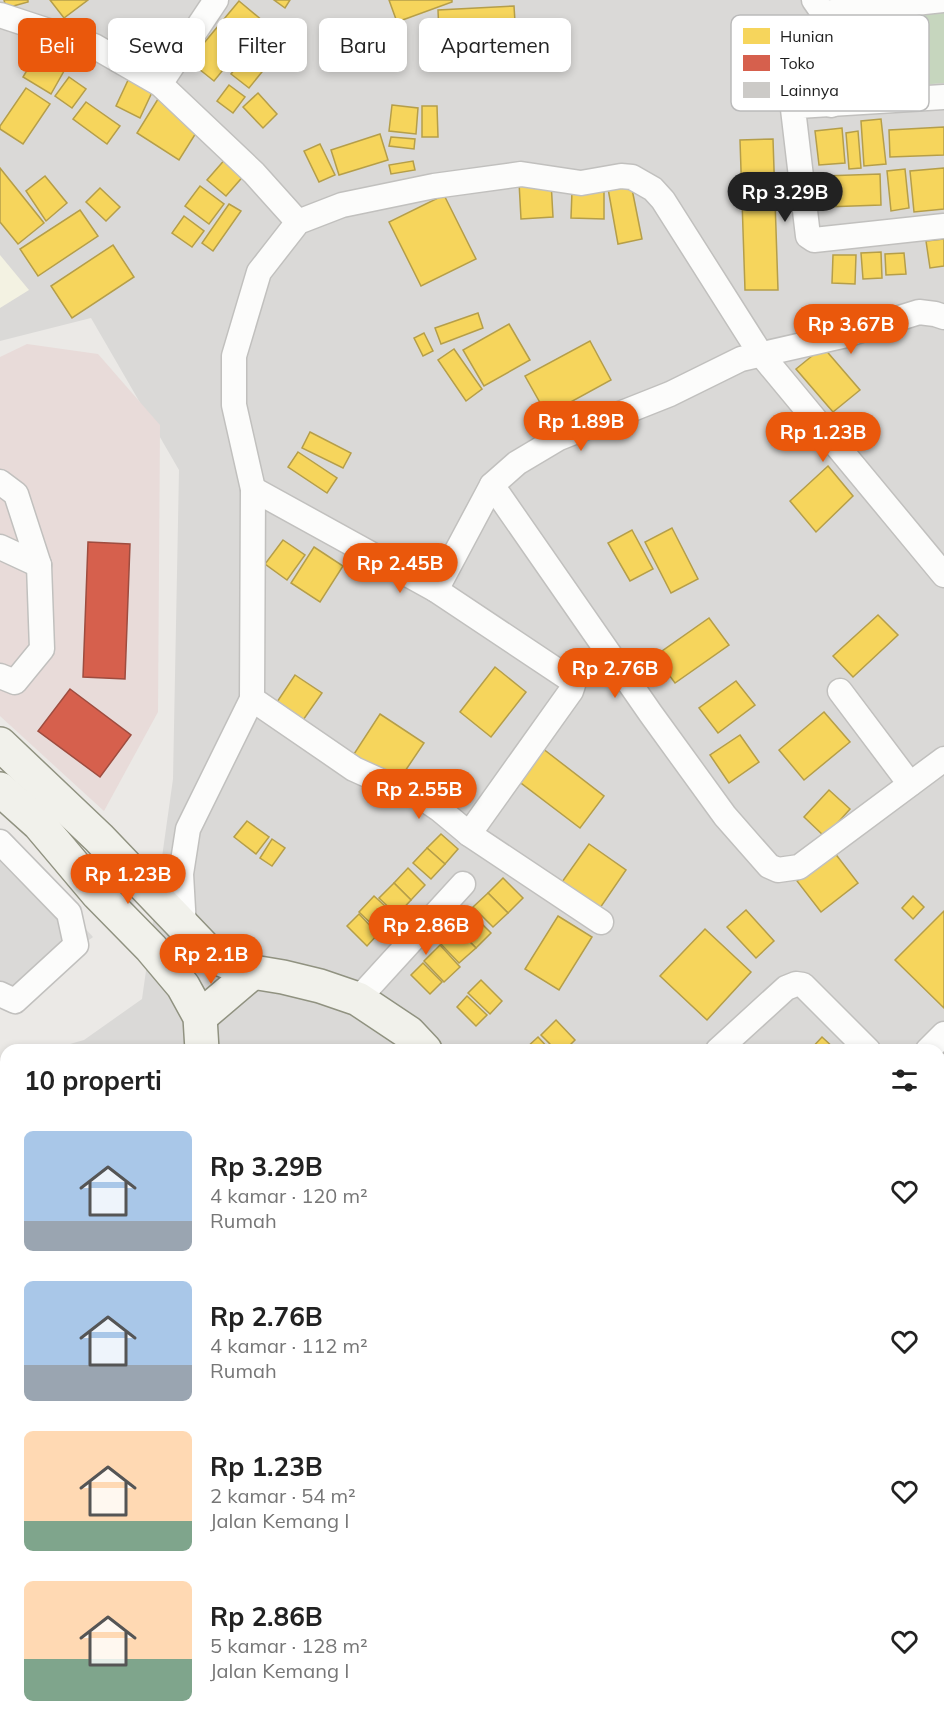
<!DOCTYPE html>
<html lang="id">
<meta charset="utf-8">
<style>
body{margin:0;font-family:Mulish,sans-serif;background:#f6f6f6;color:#222;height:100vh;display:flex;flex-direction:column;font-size:22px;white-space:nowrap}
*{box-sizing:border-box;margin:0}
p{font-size:20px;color:#767676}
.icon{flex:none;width:33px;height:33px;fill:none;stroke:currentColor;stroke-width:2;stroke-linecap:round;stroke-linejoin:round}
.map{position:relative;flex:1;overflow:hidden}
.panel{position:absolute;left:0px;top:1044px;width:945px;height:686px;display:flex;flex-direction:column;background:#fff;border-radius:18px 18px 0 0;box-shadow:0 3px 9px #0003}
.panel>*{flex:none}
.guide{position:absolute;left:18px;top:18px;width:600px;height:54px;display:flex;gap:12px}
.price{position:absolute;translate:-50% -51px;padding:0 14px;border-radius:21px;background:#ea580c;color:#fff;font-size:20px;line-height:39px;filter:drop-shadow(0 2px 3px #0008)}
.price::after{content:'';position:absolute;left:50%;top:36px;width:18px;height:14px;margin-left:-9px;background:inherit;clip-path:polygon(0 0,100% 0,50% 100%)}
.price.current{background:#222;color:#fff}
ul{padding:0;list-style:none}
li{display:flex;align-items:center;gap:18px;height:150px;padding:0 24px}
li span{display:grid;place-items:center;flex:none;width:168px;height:120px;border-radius:9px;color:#555}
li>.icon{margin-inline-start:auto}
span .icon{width:72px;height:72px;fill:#fffc;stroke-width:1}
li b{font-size:26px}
h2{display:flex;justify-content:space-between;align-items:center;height:72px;padding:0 24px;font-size:26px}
.tag{padding:0 21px;border-radius:9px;background:#fff;box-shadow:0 3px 9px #0003;font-size:21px;line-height:54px}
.tag.current{background:#ea580c;color:#fff}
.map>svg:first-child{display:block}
</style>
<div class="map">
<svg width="944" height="1729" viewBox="0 0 944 1729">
<rect width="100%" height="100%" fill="#ebe9e6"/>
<g fill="#dad9d7">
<polygon points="0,0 944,0 944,1643 939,1641 939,1050 49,1050 84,1040 142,999 173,779 179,470 91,318 0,341"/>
<polygon points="0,836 93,937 0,1004"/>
<polygon points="6,1062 6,1242 0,1239 0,1064"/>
</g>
<polygon fill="#e8dbd9" points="27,344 98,354 160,425 158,712 104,811 0,716 0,357"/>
<polygon fill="#f3f2e2" points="0,255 29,290 0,308"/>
<polygon fill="#c6d6be" points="944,10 944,83 841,91 833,16"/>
<g fill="#f6d55c" stroke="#b59e49" stroke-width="1.5">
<polygon points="4,0 28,0 28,2 6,8"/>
<polygon points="50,0 88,0 64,18"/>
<polygon points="274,0 290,0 285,8"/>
<polygon points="389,0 452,0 452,2 397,22"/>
<polygon points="239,1 263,21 214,81 189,61"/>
<polygon points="514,6 517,54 440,58 438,10"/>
<polygon points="269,27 287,41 249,88 231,74"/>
<polygon points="36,55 64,71 51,94 23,77"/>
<polygon points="130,76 154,88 140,118 116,106"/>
<polygon points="69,77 86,89 72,108 55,96"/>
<polygon points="229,85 245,97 233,113 217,101"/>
<polygon points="26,88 50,104 23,144 0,129 0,126"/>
<polygon points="258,93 277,114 263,128 243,107"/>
<polygon points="158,99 201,125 179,160 137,133"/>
<polygon points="86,102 120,126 107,144 73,119"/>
<polygon points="392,105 418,108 416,134 389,131"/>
<polygon points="422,106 437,106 438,137 422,137"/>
<polygon points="881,119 886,164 864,166 861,121"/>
<polygon points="944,127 944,155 890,157 889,130"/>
<polygon points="842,128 845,163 819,165 815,131"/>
<polygon points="858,131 861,168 849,169 846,133"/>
<polygon points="380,134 388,160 339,175 331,150"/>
<polygon points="391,137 415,139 414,149 389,146"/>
<polygon points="773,139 778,290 745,290 740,140"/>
<polygon points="320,144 335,175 319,182 304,151"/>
<polygon points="227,157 246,173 226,196 207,180"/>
<polygon points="413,161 415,170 391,174 389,165"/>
<polygon points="0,168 44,223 18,244 0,222"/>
<polygon points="944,168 944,209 914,212 910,171"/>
<polygon points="905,169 909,208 891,211 887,171"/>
<polygon points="880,174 881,205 825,207 824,176"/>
<polygon points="45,176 67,203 46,221 26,191"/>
<polygon points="630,179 642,239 618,244 607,183"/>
<polygon points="551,181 553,217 521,219 519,182"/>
<polygon points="200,186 224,204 209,224 185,206"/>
<polygon points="100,188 120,207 106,221 86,202"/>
<polygon points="572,191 604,192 604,219 571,218"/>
<polygon points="444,195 476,259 421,286 389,222"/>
<polygon points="229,204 241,211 213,251 202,243"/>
<polygon points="80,210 98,236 38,276 20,249"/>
<polygon points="184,216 204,231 192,247 172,233"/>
<polygon points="944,239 944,266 930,268 926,241"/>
<polygon points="113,245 134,277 72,318 51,286"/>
<polygon points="881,252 882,278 863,279 861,253"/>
<polygon points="904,253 906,274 886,275 885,254"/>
<polygon points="833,255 856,255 855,284 832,283"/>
<polygon points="478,313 483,328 441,344 435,328"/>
<polygon points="509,324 530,360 484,386 463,350"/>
<polygon points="424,333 433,351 423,356 414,338"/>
<polygon points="590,341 611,380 547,415 525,376"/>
<polygon points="823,347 860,390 833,412 796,369"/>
<polygon points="454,349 482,389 466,401 438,360"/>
<polygon points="310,432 351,453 343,468 302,448"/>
<polygon points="298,452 337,478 327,493 288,467"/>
<polygon points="828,466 853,496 816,532 790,501"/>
<polygon points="672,528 698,579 671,593 645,542"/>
<polygon points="632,530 653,569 630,581 608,543"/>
<polygon points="283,540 305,555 287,580 265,564"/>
<polygon points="314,547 343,566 320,602 291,583"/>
<polygon points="878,615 898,635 853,677 833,656"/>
<polygon points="709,618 729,645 675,683 655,656"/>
<polygon points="495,667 526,692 491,737 460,712"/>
<polygon points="295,675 322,693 301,723 275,705"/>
<polygon points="736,681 755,705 718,733 699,708"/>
<polygon points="824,712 850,742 804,780 779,750"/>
<polygon points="380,714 424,743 397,783 354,754"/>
<polygon points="740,735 759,762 729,783 710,755"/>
<polygon points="542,748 604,796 580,828 517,780"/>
<polygon points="829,790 850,809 825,837 804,817"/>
<polygon points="247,821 269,837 256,854 234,837"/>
<polygon points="441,834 458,849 445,864 427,848"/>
<polygon points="272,839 285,848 272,866 260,858"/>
<polygon points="589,844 626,870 600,908 562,882"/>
<polygon points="427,848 445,864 431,879 413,863"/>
<polygon points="834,852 858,883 821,912 797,881"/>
<polygon points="408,868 425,885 411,900 394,883"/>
<polygon points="503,878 523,898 508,913 488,893"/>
<polygon points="394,883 411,900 397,915 379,898"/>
<polygon points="488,893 508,913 493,927 473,907"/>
<polygon points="374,896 397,917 381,933 359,912"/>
<polygon points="913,896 924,907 913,919 902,908"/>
<polygon points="746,910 774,941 756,958 727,927"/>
<polygon points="944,911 944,1008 895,960"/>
<polygon points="470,912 491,933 476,948 455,927"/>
<polygon points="359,914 378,934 367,946 347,926"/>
<polygon points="558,916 592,937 559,990 525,969"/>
<polygon points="455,927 476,948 459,963 439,942"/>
<polygon points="705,929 751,972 707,1020 660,976"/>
<polygon points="440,945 460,967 444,982 424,961"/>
<polygon points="423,963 442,982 430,994 411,975"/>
<polygon points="481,980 502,1001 490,1014 468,993"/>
<polygon points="467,996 487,1015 476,1026 457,1007"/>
<polygon points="556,1020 575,1040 565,1050 556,1050 541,1035"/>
<polygon points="538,1037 550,1050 524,1050"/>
<polygon points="822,1037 836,1050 810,1050"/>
<polygon points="0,1166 6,1170 5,1185 0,1182"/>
<polygon points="940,1289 944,1293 944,1314 939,1309"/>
<polygon points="939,1420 944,1424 944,1464 939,1461"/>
<polygon points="941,1493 944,1496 944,1510 939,1505 939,1495"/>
<polygon points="939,1517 944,1522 944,1546 941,1550 939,1548"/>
</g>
<g fill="#d6604d" stroke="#9e4c3f" stroke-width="1.5">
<polygon points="88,542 130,544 125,679 83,677"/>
<polygon points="70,689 131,735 100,777 38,731"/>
</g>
<g fill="#cccac7" stroke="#cecbc7" stroke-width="1.5">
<polygon points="939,1722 944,1729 764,1729 761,1724 939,1724"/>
<polygon points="33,1724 95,1724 90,1729 27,1729"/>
<polygon points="145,1724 192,1724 187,1729 151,1729"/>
<polygon points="214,1724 251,1724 255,1727 254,1729 216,1729 212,1726"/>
<polygon points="366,1724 406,1724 412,1729 372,1729"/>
<polygon points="449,1724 492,1724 498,1729 454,1729"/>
<polygon points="560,1724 588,1724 594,1729 560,1729 557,1727"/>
<polygon points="637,1724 664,1724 670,1729 643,1729"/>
<polygon points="678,1724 698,1724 692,1729 683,1729"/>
</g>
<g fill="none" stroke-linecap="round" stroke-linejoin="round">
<g stroke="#c1c0be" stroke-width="27">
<g id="street">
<polyline points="814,0 823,13 831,105"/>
<polyline points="823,13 944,0"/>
<polyline points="0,15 94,46 160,84 254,173 298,222"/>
<polyline points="160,84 216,0"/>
<polyline points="944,97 798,106 793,109 808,236 814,240 944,226"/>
<polyline points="0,482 16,494 39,565 42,649 15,682 0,676"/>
<polyline points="492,485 651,714 725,816 769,866 778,870 799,867 944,759"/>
<polyline points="253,489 436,590 571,680 573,685 571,691 469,834"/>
<polyline points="0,547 39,565"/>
<polyline points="436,590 492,485 517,463 559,438 670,394 741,359 842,336 919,312 935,314 944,317"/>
<polyline points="840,691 910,784"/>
<polyline points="252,699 354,769 394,787 417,794 439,809 469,834 601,922"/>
<polyline points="0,842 69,913 76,945 15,1001 0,994"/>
<polyline points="184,927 181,874 188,829 252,699 253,489 234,405 234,356 259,272 298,222 342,205 434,186 521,174 581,183 621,176 632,177 653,189 663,200 760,353 944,575"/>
<polyline points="358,999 463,884"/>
<polyline points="718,1050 786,988 796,984 803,985 868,1050"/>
<polyline points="928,1050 944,1034"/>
<polyline points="939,1071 944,1066"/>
<polyline points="0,1215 6,1218"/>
<polyline points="939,1372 944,1366"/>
<polyline points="0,1380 6,1373"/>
<polyline points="0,1724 6,1717"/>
<polyline points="111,1729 116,1724"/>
<polyline points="322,1729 327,1724"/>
<polyline points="521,1729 526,1724"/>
<polyline points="718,1729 723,1724"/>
</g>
</g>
<g stroke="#909280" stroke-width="36">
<g id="secondary">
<polyline points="0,744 99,838 212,956 253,972 283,977 320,986 358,999 409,1033 425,1050"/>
<polyline points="0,789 39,824 98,894 151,948 183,986 200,1017 202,1050"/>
<polyline points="200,1017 253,972"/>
<polyline points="939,1661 944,1666"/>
<polyline points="939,1699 944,1703"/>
</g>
</g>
<use href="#street" stroke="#fcfcfb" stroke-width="24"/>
<use href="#secondary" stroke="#f1f1eb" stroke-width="33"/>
</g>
<rect x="731" y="15" width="198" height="96" rx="9" fill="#fff" stroke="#bbb" stroke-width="1.5"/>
<rect x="743" y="28" width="27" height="16" fill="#f6d55c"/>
<rect x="743" y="55" width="27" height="16" fill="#d6604d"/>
<rect x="743" y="82" width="27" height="16" fill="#cccac7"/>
<g font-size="16" fill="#1d1d1d">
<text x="780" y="42">Hunian</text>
<text x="780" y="69">Toko</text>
<text x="780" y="96">Lainnya</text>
</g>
</svg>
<b class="price current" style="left:785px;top:223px">Rp 3.29B</b>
<b class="price" style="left:851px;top:355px">Rp 3.67B</b>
<b class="price" style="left:581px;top:452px">Rp 1.89B</b>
<b class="price" style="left:823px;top:463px">Rp 1.23B</b>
<b class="price" style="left:400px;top:594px">Rp 2.45B</b>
<b class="price" style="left:615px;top:699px">Rp 2.76B</b>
<b class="price" style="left:419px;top:820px">Rp 2.55B</b>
<b class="price" style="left:128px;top:905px">Rp 1.23B</b>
<b class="price" style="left:426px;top:956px">Rp 2.86B</b>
<b class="price" style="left:211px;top:985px">Rp 2.1B</b>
<div class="guide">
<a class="tag current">Beli</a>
<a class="tag">Sewa</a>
<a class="tag">Filter</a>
<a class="tag">Baru</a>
<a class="tag">Apartemen</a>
</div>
<section class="panel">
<h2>10 properti<svg class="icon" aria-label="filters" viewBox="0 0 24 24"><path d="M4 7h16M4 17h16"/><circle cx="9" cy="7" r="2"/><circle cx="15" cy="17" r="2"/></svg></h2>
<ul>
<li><span style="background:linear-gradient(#a9c7e8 75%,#9aa5b1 0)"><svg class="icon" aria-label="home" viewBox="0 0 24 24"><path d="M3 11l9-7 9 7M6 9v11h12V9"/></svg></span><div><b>Rp 3.29B</b><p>4 kamar · 120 m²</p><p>Rumah</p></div><svg class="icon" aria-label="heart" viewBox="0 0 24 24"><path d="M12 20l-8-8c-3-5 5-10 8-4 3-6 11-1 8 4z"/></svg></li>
<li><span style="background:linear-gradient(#a9c7e8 70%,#9aa5b1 0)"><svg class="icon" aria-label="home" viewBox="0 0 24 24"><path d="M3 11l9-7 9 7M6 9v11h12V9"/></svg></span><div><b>Rp 2.76B</b><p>4 kamar · 112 m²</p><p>Rumah</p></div><svg class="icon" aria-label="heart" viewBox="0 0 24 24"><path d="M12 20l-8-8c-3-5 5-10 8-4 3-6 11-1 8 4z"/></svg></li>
<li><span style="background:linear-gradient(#ffd9b3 75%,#7fa58c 0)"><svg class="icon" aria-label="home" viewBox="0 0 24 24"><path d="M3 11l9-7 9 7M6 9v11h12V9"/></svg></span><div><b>Rp 1.23B</b><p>2 kamar · 54 m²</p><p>Jalan Kemang I</p></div><svg class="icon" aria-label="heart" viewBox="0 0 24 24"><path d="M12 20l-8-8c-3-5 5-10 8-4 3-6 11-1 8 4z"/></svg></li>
<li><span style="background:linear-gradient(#ffd9b3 65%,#7fa58c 0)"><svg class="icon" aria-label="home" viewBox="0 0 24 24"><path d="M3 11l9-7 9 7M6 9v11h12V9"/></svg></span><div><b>Rp 2.86B</b><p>5 kamar · 128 m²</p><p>Jalan Kemang I</p></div><svg class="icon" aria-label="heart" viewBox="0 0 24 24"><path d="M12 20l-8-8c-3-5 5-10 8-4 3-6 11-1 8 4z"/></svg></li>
</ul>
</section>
</div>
